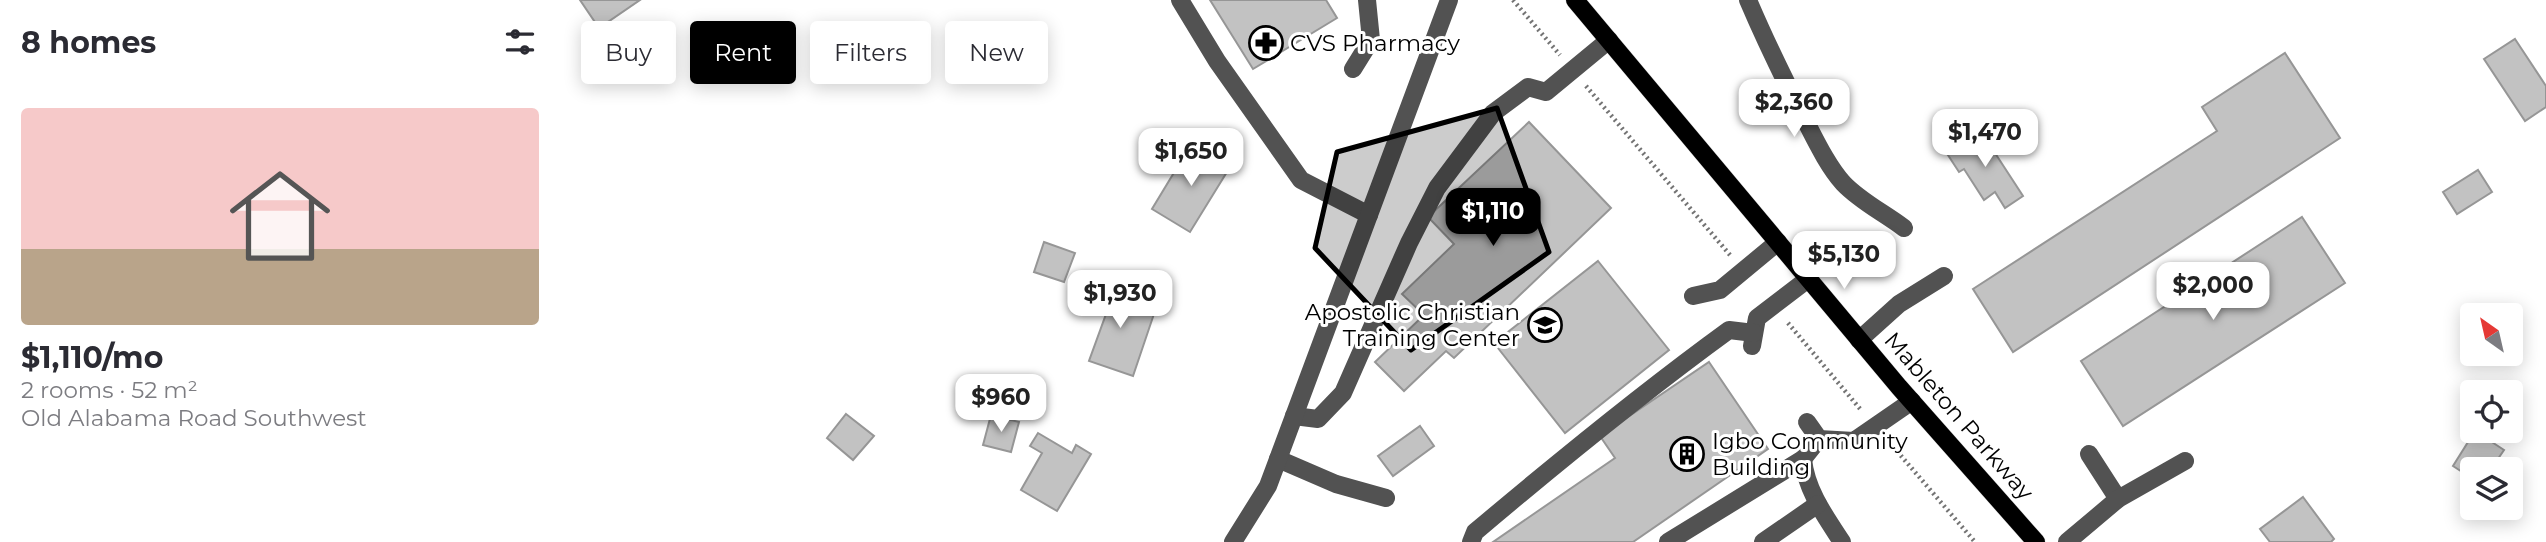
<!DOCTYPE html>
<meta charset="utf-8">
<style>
body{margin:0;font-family:Montserrat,sans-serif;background:#f2f2f3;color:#2b2b33;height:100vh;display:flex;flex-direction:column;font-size:26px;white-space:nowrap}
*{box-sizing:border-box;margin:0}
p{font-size:23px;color:#7c7c81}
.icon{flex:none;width:38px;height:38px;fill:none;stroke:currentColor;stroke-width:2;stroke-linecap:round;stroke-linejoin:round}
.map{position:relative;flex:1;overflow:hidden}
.side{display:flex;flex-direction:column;background:#fff;width:560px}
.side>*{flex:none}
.banner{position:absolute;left:21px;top:21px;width:665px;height:63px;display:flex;gap:14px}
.needle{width:46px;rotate:326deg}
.controls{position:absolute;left:1900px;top:303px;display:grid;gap:14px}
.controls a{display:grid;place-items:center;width:63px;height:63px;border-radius:7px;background:#fff;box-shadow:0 4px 18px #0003;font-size:35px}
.price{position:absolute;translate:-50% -60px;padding:0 16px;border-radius:14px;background:#fff;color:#222;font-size:23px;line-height:46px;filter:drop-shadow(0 2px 4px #0008)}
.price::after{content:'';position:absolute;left:50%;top:42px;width:21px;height:16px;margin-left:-10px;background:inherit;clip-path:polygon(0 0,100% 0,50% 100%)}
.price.current{background:#000;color:#fff}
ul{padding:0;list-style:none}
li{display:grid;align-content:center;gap:14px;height:371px;padding:0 21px}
li span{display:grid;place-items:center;height:217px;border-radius:7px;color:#555}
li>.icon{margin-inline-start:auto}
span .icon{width:126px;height:126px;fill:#fffc;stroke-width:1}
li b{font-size:30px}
h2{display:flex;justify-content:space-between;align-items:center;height:84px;padding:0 21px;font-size:30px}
.pill{padding:0 24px;border-radius:7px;background:#fff;box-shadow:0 4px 18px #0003;font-size:24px;line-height:63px}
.pill.current{background:#000;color:#fff}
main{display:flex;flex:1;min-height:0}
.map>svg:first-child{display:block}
</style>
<main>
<section class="side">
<h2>8 homes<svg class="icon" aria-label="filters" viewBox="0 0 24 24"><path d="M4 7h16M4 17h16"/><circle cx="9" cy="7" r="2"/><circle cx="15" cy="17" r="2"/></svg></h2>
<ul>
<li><span style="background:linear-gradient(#f6c9c9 65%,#b9a48a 0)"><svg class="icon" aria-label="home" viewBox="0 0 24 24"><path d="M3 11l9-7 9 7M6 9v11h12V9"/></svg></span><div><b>$1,110/mo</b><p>2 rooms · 52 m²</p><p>Old Alabama Road Southwest</p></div></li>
</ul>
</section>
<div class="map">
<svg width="1986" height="542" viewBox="0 0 1986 542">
<rect width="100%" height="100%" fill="#fff"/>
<g fill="#c2c2c2" stroke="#969696" stroke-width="2">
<polygon points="20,0 80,0 39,28"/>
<polygon points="650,0 766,0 777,18 693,69"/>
<polygon points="1955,39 1986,86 1986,107 1965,121 1924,59"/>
<polygon points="1725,53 1780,138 1453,352 1413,289 1657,131 1642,107"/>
<polygon points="969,122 1051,208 894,358 886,351 844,391 815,362 864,315 842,294 894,244 868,217"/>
<polygon points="1420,130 1463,196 1445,208 1435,192 1424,200 1404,169 1399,172 1386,152"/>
<polygon points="632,143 670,167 630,232 592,209"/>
<polygon points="1918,170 1932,192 1897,214 1883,192"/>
<polygon points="1742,217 1785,283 1563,426 1521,361"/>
<polygon points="484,242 515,253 504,282 474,272"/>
<polygon points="1038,261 1109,350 1005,433 934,343"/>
<polygon points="531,286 596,308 573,376 529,361 546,314 524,306"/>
<polygon points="1149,362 1208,449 1073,542 933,542 1055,458 1040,436"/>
<polygon points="286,414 314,436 293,460 267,438"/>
<polygon points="431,415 459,422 451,452 423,445"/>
<polygon points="860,426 874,446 833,476 818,456"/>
<polygon points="1915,431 1944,450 1931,469 1913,469 1913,479 1893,466"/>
<polygon points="478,433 512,453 516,445 531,454 497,511 461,490 482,453 470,446"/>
<polygon points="1743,497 1774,539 1771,542 1710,542 1700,529"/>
</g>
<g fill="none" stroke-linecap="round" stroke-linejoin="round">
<g stroke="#dbdbdb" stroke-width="19">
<polyline id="major" points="1015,0 1339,387 1476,542"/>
</g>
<g stroke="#747474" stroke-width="4.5" stroke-dasharray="2 3.5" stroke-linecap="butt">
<polyline points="953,0 1000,55"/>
<polyline points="1026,86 1170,255"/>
<polyline points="1228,323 1301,410"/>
<polyline points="1330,443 1415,542"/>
</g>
<g stroke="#525252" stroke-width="18">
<polyline points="620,0 657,61 741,180 809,215"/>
<path d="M1188 0C1205 40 1224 79 1244 118 1255 139 1267 165 1283 183 1301 202 1323 212 1344 228"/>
<polyline points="793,69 811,40 807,0"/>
<polyline points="1133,296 1160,290 1218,242"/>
<polyline points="1299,340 1339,304 1384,276"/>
<polyline points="1192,346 1197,318 1248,279"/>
<polyline points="734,416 758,419 783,393 849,243 877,188 933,113 968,87 986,92 1049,40"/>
<polyline points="1247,422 1259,439 1294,441 1352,401"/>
<polyline points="1529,454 1558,499"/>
<polyline points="718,459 776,484 826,498"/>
<path d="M1243 459C1246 490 1265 516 1282 542"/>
<polyline points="673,542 708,486 889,0"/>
<path d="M911 542 915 532C998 462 1081 394 1169 330L1194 333"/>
<polyline points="1108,542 1243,459 1259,439"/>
<polyline points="1203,542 1258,504"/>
<polyline points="1507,542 1558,499 1625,461"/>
</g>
<use href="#major" stroke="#000" stroke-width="18"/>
</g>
<path fill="#000" fill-opacity="0.2" stroke="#000" stroke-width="5" stroke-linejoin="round" d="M937 108 989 252 851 350 755 248 777 152Z"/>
<defs>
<g id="pharmacy-ring" transform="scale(1.75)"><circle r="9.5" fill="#fff" stroke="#000" stroke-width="1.5"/><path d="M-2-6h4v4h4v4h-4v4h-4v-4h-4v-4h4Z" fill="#000"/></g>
<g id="school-ring" transform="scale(1.75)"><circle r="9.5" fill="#fff" stroke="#000" stroke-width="1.5"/><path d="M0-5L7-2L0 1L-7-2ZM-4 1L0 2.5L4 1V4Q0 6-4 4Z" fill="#000"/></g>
<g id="building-ring" transform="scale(1.75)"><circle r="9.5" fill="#fff" stroke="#000" stroke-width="1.5"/><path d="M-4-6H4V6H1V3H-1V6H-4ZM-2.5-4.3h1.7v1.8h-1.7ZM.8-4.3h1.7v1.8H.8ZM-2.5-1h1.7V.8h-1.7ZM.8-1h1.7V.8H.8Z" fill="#000"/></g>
</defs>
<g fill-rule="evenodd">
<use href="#pharmacy-ring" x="706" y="43"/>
<use href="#school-ring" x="985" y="325"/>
<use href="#building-ring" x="1127" y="454"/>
</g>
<g text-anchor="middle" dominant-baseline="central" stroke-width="6" stroke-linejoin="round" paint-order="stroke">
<g font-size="23" fill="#000" stroke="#fff" text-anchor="start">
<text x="730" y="43">CVS Pharmacy</text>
<text x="960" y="312" text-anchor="end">Apostolic Christian<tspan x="960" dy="26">Training Center</tspan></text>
<text x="1152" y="441">Igbo Community<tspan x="1152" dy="26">Building</tspan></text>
</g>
<g font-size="23" fill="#000" stroke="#fff">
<text transform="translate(1399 416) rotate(49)">Mableton Parkway</text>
</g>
</g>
</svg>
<div class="controls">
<a><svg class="needle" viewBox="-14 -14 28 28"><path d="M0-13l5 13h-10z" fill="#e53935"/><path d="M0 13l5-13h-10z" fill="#7c7c81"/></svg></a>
<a><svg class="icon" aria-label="locate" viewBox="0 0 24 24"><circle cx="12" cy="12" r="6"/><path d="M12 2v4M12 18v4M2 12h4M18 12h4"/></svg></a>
<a><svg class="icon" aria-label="layers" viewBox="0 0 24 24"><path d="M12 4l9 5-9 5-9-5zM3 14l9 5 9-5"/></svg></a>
</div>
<b class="price" style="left:1234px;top:139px">$2,360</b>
<b class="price" style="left:1425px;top:169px">$1,470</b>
<b class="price" style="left:631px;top:188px">$1,650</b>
<b class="price current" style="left:933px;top:248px">$1,110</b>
<b class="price" style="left:1284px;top:291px">$5,130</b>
<b class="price" style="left:1653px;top:322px">$2,000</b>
<b class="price" style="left:560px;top:330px">$1,930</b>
<b class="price" style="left:441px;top:434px">$960</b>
<div class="banner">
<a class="pill">Buy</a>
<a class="pill current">Rent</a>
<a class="pill">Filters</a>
<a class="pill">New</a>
</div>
</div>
</main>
